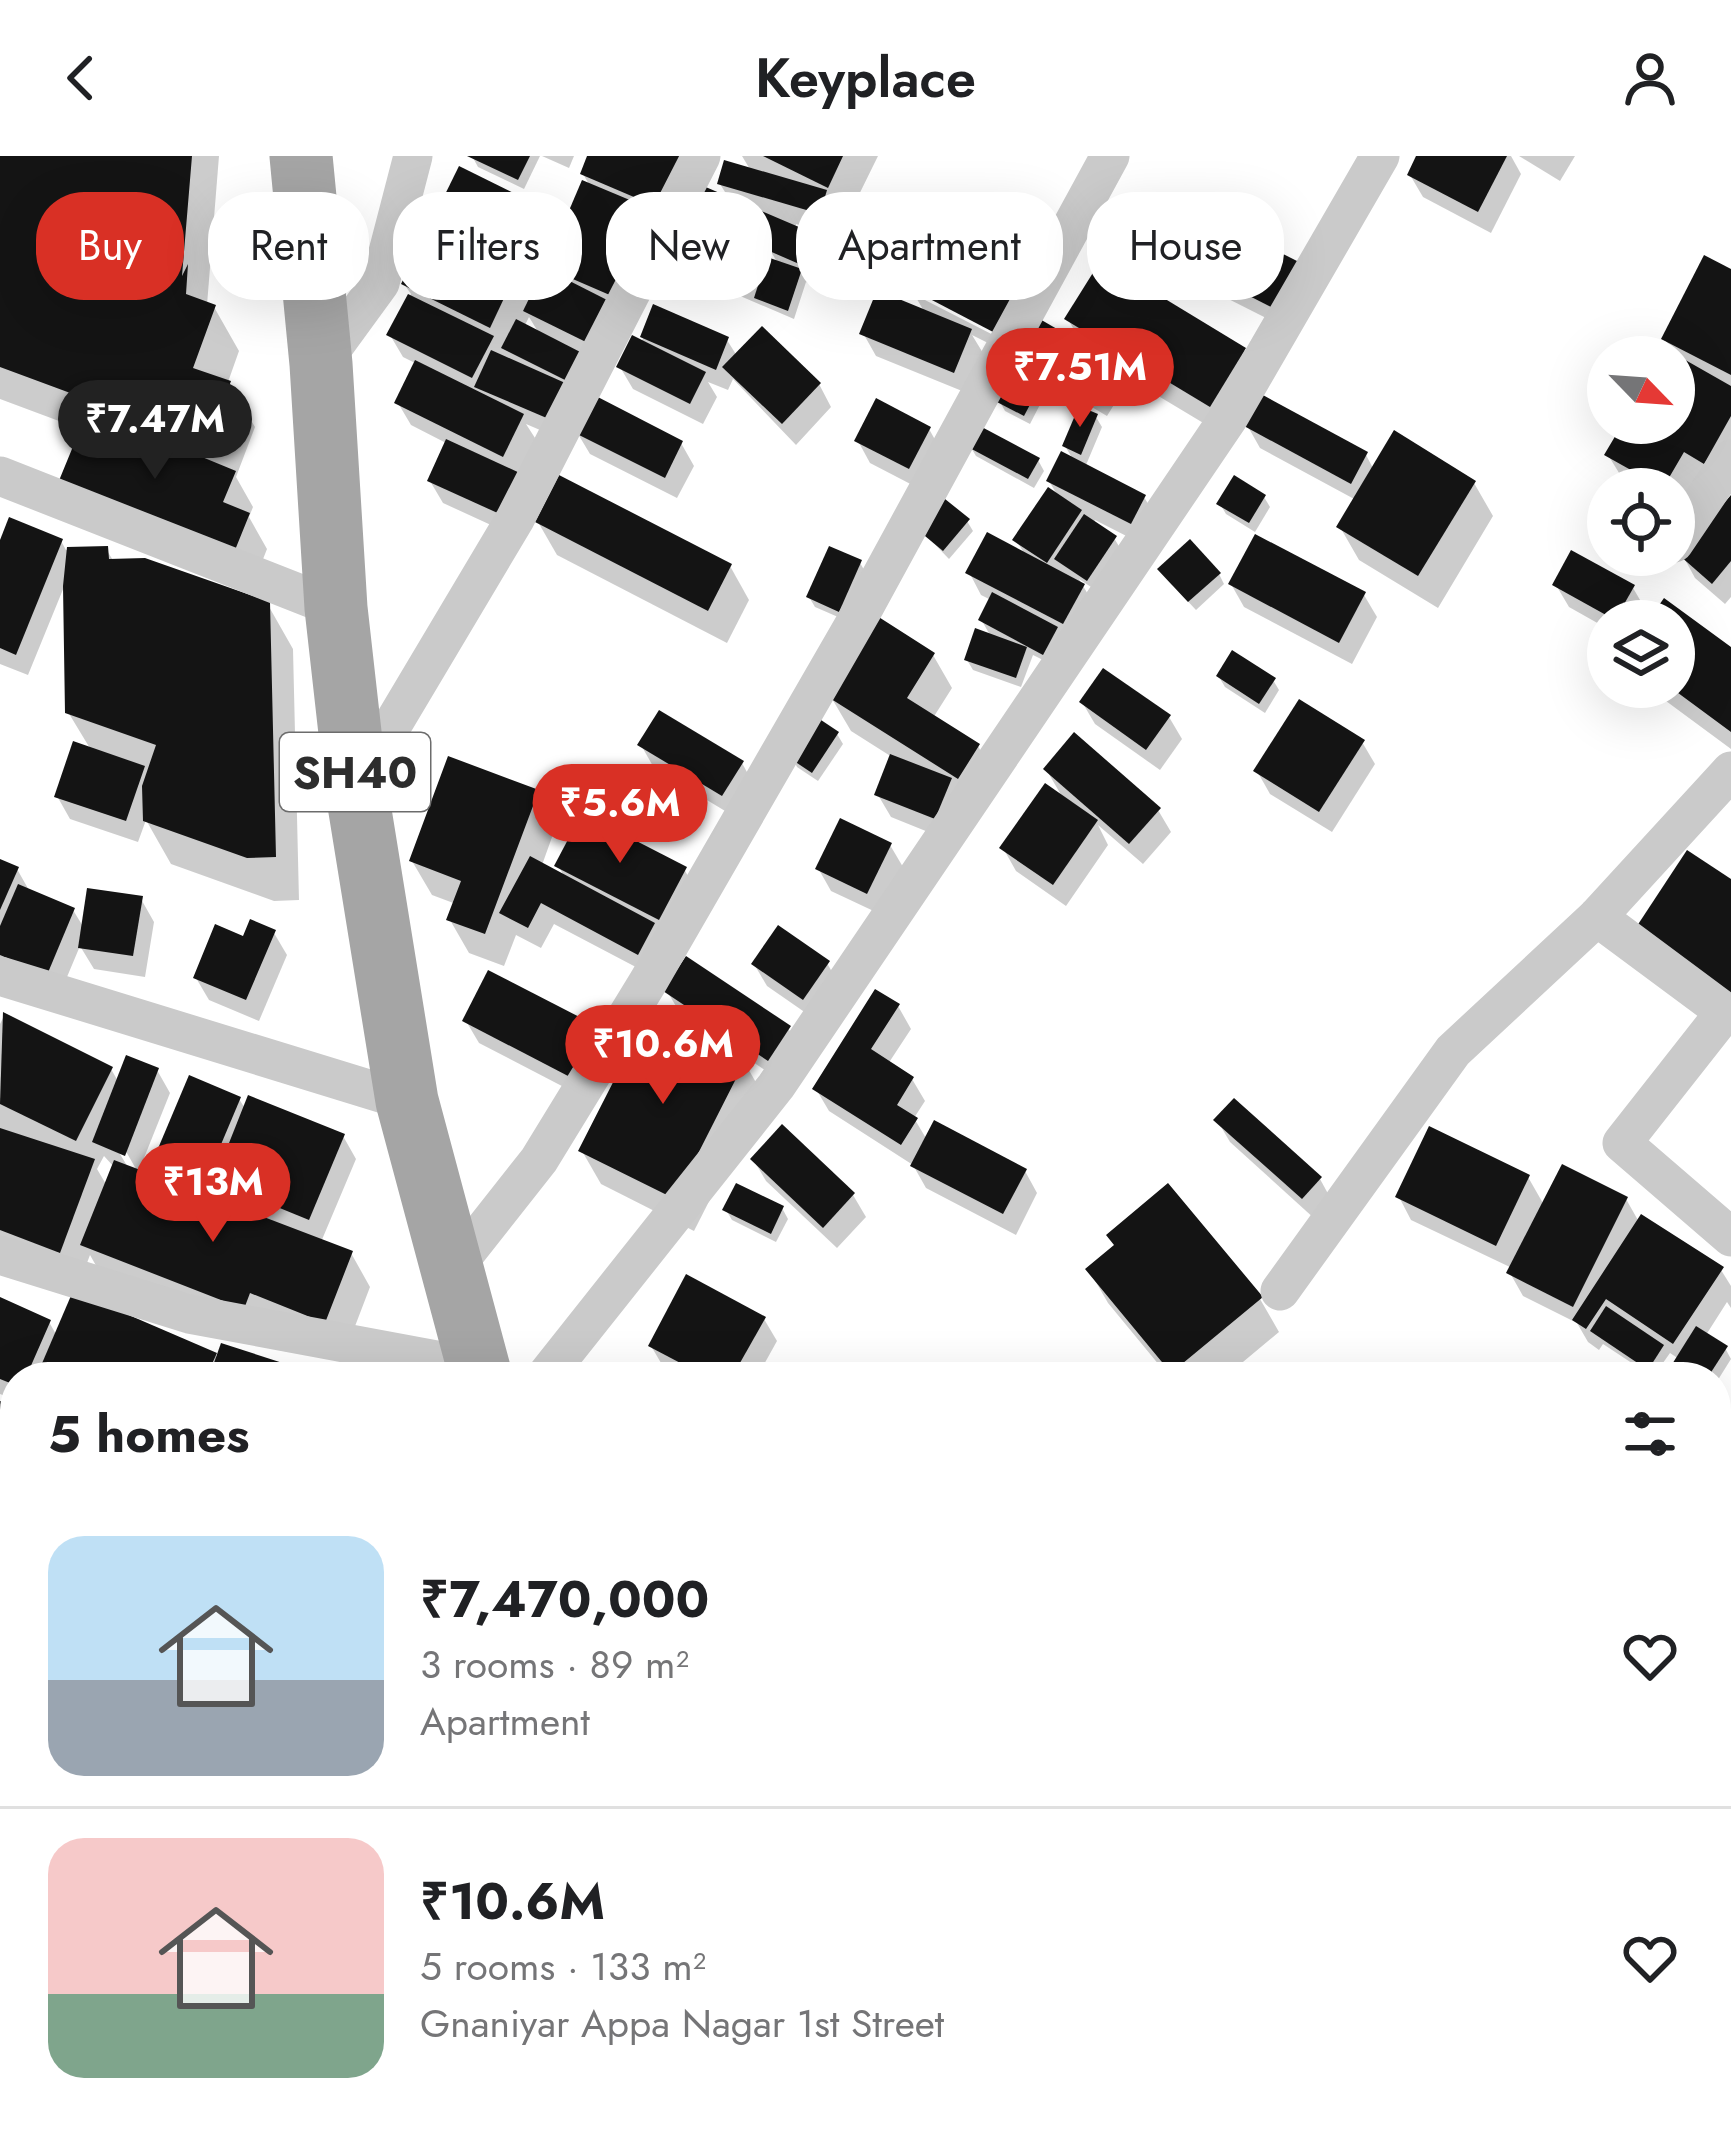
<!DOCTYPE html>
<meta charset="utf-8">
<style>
body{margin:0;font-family:Jost,sans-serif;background:#f2f2f2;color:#202124;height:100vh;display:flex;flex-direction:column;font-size:45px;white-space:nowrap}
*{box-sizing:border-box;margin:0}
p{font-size:39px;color:#757577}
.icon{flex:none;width:66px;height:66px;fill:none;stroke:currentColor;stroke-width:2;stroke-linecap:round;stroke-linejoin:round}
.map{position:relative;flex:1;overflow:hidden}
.side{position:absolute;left:0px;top:1206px;width:1731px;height:768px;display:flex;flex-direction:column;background:#fff;border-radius:48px 48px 0 0;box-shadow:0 12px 48px #0002}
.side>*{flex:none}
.top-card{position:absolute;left:36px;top:36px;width:1659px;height:108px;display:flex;gap:24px}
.needle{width:78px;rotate:115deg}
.tools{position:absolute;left:1587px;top:180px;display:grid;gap:24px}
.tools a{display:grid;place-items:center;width:108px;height:108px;border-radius:50%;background:#fff;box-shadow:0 12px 48px #0002;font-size:60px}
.price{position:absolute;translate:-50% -102px;padding:0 27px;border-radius:42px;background:#d93025;color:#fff;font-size:39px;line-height:78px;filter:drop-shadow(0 3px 6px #0008)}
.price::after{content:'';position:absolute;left:50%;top:72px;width:36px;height:27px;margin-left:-18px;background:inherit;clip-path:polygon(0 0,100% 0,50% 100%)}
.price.active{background:#222;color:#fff}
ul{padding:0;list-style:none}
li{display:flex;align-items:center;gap:36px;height:300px;padding:0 48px}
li+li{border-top:3px solid #e0e0e0}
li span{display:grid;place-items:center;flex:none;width:336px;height:240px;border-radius:36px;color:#555}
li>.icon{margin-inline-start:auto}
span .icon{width:144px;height:144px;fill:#fffc;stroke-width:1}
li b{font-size:51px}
h2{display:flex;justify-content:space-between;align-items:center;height:144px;padding:0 48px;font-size:51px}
.pill{padding:0 42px;border-radius:48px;background:#fff;box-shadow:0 12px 48px #0002;font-size:42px;line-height:108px}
.pill.active{background:#d93025;color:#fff}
header{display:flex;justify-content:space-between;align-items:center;height:156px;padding:0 48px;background:#fff;font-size:54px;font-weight:600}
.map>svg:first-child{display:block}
</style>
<header><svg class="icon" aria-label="back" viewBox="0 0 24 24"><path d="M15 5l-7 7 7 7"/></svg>Keyplace<svg class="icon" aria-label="person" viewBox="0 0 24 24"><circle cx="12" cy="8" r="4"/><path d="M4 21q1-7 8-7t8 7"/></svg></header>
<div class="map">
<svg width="1731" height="1974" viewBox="0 0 1731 1974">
<rect width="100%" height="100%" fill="#fff"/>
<g fill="#0003" fill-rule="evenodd">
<polygon points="0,0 219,0 207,149 214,151 239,195 228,226 255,271 236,321 253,351 249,361 267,393 252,431 83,274 0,243"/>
<polygon points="472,0 540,0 524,33 478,11"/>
<polygon points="542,0 574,0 569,12"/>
<path d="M591 0H689L591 241 681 287 694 310 677 342 590 298 575 273 547 277 526 268 535 282 515 380 443 347 430 325 448 288 411 269 398 247 417 208 403 201 390 179 411 138 404 128 544 55 559 82 590 30 583 18ZM529 161 540 179 524 171Z"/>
<path d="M742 0H878L847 63 837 59 832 79 796 68 795 72 825 85 838 107 826 135 806 126 794 163 689 118 676 95 730 44 720 28 751 15ZM762 80 777 106H770L757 83Z"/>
<polygon points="1420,0 1511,0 1521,18 1491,77 1423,41 1410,19"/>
<polygon points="1519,0 1575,0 1560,25"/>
<path d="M931 91 1016 134 1029 156 1008 197 972 179 983 197 967 237 876 200 863 177 879 138 925 157 910 131ZM925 137 1010 181 1007 186 925 144Z"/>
<polygon points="1162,94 1297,108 1288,173 1175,116"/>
<polygon points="1731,117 1731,326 1674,359 1674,333 1629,333 1608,299 1626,267 1674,267 1674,201 1665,201 1667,197 1676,202 1665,183"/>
<polygon points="655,152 727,184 737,200 819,228 831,251 796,289 733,223 728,234 708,226 717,241 703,268 633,233 620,211 641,187"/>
<polygon points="1068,163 1244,194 1263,227 1230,283 1115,214 1125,231 1107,260 1039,220 1047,235 1030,268 1005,255 999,244 1038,223 1022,195 1084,192"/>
<polygon points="1096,261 1102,271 1086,309 1144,341 1157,363 1144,389 1095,364 1093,368 1114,382 1120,392 1094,433 1079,423 1096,452 1049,507 1033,499 1021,531 973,514 967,504 991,481 981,463 991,444 981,439 969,416 1024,397 1016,384 1059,342 1049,325 1074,305 1065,290"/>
<polygon points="1247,269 1366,299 1374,314 1474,327 1493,360 1438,452 1359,404 1340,371 1356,344 1260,292"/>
<polygon points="929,273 942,296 922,334 870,307 858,285"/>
<polygon points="970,290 1038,304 1044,315 1034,332 976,300"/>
<polygon points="1264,341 1270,351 1255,376 1226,358 1220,348"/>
<polygon points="1731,344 1731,441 1725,448 1695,422 1683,400"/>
<polygon points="967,365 973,375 949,403 923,376"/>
<polygon points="538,366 730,410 749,444 727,487 557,399"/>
<polygon points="61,385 66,394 106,393 114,406 268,449 293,493 299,744 274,745 171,708 146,664 138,686 70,663 57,640 91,594 68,556 66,426 28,519 0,508 0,392"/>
<polygon points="860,407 866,417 845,464 815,451 809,441"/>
<polygon points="1219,418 1224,428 1196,454 1167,423"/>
<polygon points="1231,428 1364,439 1377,461 1352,508 1244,451"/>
<polygon points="1556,429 1633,432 1646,454 1639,465 1608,465 1608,473 1569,451"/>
<polygon points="1665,447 1731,495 1731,593 1647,531 1674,531 1674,465 1651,465"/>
<polygon points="933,499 952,532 933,562 978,590 997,624 948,684 891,661 878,639 892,601 851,575 831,541"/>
<polygon points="1219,521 1273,524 1279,534 1265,557 1225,531"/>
<polygon points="1082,546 1169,561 1182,583 1160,614 1095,568"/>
<polygon points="837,578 843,588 818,625 797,611 792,601"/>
<polygon points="1362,586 1375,608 1332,676 1270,638 1257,615"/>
<polygon points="641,589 742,607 754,629 735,661 654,612"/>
<polygon points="1046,613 1158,654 1171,676 1143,708 1098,669 1108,689 1066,750 1016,715 1003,692 1064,644"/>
<polygon points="537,636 556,670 542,709 565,722 558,709 684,713 697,736 651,819 554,768 541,792 516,779 504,810 469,797 450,764 456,748 432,739 412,705"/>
<polygon points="890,689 903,711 880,758 831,735 818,712"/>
<polygon points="0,706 17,713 30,736 73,754 84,772 141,743 154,766 145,821 94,813 80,790 59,840 0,808"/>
<polygon points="274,777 287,799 259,865 209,844 196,822 245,784"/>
<polygon points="827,807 840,830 816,864 767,830 754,808"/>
<polygon points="667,835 788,872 801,895 781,925 680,857"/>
<polygon points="898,850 911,873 888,908 912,923 925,945 914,962 927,984 1025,1015 1037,1037 1016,1079 926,1032 913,1009 829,955 816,933"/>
<path d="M4 860 111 913 119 927 157 914 170 937 138 1017 174 1030 158 1002 239 943 246 954 343 980 356 1003 321 1086 351 1097 370 1131 344 1199 103 1122 90 1099 79 1128 0 1099V868ZM120 985 136 1013H129L114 988ZM104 1000 114 1011 107 1030 97 1013ZM223 1035 233 1053 218 1047Z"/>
<polygon points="466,865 593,872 606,894 583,941 479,887"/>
<polygon points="741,900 763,939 694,1075 601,1028 582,995 640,903"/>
<polygon points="1217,964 1320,1023 1332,1045 1316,1064 1230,986"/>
<polygon points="753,1003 853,1039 866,1061 837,1092 766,1025"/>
<polygon points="1528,1021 1544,1049 1626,1043 1639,1066 1721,1114 1731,1130 1731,1152 1727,1146 1706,1179 1725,1192 1731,1203 1716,1227 1716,1221 1668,1221 1679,1203 1670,1197 1653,1221 1603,1188 1599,1194 1588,1186 1577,1167 1523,1140 1510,1117 1512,1112 1411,1064 1399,1041"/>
<polygon points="782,1052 788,1063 776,1086 732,1064 726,1054"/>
<polygon points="1089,1114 1260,1143 1279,1176 1225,1221 1177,1221 1166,1203 1161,1206 1169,1221 1108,1147"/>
<polygon points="0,1144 49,1166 57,1180 215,1199 218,1205 316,1221 15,1221 15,1244 0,1238"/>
<polygon points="764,1163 777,1185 757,1221 681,1221 664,1212 651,1190"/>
<polygon points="0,1248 15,1254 15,1367 0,1361"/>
<polygon points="0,1406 15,1409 15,1651 9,1666 4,1701 15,1707 15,1738 4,1735 0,1749"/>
<polygon points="0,1763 13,1786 9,1819 0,1818"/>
<polygon points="1716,1852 1731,1871 1731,1886 1716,1897"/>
<polygon points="22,1959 174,1959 180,1970 180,1974 0,1974 0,1964 27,1966"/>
<polygon points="1266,1959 1307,1959 1314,1973 1327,1967 1322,1959 1371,1959 1347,1967 1351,1974 1274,1974"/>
</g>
<g fill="#141414">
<polygon points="0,0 192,0 182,120 188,108 186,138 216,149 193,212 231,225 208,288 0,211"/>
<polygon points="467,0 530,0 518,24"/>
<polygon points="587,0 684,0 662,53 580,18"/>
<polygon points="763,0 843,0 828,32"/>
<polygon points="1416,0 1507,0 1478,56 1407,19"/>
<polygon points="724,4 827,34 820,58 717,28"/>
<polygon points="459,10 546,53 490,172 401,128"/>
<polygon points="582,24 656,55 619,143 545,111"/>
<polygon points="701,29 827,83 813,114 767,94 752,130 673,96"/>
<polygon points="1182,47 1299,106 1275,153 1159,94"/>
<polygon points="929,87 1018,132 995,177 907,131"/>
<polygon points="1704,99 1731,113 1731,219 1661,183"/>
<polygon points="767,101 802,113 788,155 754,142"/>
<polygon points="1101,104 1246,192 1210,251 1064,163"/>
<polygon points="544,112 613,147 592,189 523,155"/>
<polygon points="877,134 972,173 954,217 859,178"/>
<polygon points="408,138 494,180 472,222 386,179"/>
<polygon points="653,148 729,181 716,214 640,181"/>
<polygon points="1038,162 1114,206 1094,240 1018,195"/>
<polygon points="516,163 588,200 573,228 501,192"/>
<polygon points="762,170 821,227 782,268 722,211"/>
<polygon points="632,179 706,216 690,248 616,211"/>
<polygon points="1666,193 1731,230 1731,260 1704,308 1684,296 1663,332 1604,299 1623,267 1674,267 1674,201 1661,201"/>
<polygon points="491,194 572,230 556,266 474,231"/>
<polygon points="415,204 524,258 503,301 394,247"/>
<polygon points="1014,208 1044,222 1024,260 995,245"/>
<polygon points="592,238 683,285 665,322 573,276"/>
<polygon points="1261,238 1368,296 1351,328 1244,270"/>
<polygon points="876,242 931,271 909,313 854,285"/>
<polygon points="1079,250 1098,258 1081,299 1062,290"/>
<polygon points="88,254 236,315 223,346 250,357 233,399 58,327"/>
<polygon points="978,269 1040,302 1028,323 966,290"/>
<polygon points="1394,274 1476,325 1418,420 1336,371"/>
<polygon points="446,283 522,318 502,359 427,325"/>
<polygon points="1061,295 1146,339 1131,368 1046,325"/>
<polygon points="559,319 732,408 708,455 535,366"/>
<polygon points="1234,319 1266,339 1249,367 1216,348"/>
<polygon points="1048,331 1082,354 1047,407 1012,384"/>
<polygon points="1731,339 1731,405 1712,428 1679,399"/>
<polygon points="945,343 970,363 943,395 919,375"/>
<polygon points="1084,358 1117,380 1087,425 1054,403"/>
<polygon points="9,361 63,383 16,499 0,492 0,384"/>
<polygon points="987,376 1085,428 1063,468 965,417"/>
<polygon points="1255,378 1366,436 1339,487 1228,428"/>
<polygon points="1190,383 1221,417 1188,446 1157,413"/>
<polygon points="108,390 109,403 145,402 270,446 276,701 247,702 143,665 142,630 156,589 65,557 63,430 67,391"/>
<polygon points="829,390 862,404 839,456 806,441"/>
<polygon points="1571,394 1635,429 1615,464 1552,429"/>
<polygon points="992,436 1058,471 1043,499 978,464"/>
<polygon points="1664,442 1731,491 1731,576 1670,531 1674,531 1674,465 1648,465"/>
<polygon points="874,458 935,497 907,542 980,588 958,623 828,541"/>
<polygon points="975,472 1027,491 1016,522 964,504"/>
<polygon points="1232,494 1276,522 1259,548 1216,520"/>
<polygon points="1103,512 1171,559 1146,594 1079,546"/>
<polygon points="1299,543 1365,584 1319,656 1253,615"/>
<polygon points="659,554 744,605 722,640 637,589"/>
<polygon points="815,560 839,576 812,617 788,601"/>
<polygon points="1074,576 1161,652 1129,688 1043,613"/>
<polygon points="73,585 145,610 126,665 54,641"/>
<polygon points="890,598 952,622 935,663 874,639"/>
<polygon points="448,600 539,634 485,778 446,764 461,725 409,705"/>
<polygon points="1045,627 1098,664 1053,729 999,692"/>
<polygon points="582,657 687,711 659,764 554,710"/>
<polygon points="840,662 892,687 867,738 815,713"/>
<polygon points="1687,694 1731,723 1731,842 1633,776"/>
<polygon points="530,700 655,767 638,799 541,747 528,772 499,757"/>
<polygon points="0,703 19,711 0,754"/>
<polygon points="18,728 75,752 47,819 0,799 0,770"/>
<polygon points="87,732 143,740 133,800 78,792"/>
<polygon points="250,763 276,774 246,844 193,822 215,768 243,780"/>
<polygon points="778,769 830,805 803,844 751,808"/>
<polygon points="686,800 791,870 768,905 663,835"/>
<polygon points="488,814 595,869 570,921 462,865"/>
<polygon points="875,833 900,848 871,893 914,921 897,949 918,962 901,989 812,933"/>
<polygon points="3,856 113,911 76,985 0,948"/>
<polygon points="659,858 746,903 675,1043 578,995 629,895 639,899"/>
<polygon points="126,899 159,912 125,1000 92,986"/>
<polygon points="189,919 241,941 206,1024 154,1002"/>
<polygon points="248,939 345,978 309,1064 214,1025"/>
<polygon points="1234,942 1322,1021 1302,1043 1213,964"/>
<polygon points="934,964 1027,1013 1003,1058 910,1010"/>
<polygon points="782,968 855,1037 823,1072 750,1003"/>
<polygon points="1429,970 1530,1019 1496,1090 1395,1041"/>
<polygon points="0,972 95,1003 60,1097 0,1074"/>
<polygon points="114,1004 353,1095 325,1167 250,1137 244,1153 80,1089"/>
<polygon points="1562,1008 1628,1041 1573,1151 1506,1117"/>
<polygon points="736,1027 784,1050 771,1078 722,1054"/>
<polygon points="1168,1027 1263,1141 1171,1217 1085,1113 1114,1089 1106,1079"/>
<polygon points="1641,1058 1724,1111 1673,1188 1606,1143 1586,1173 1572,1164"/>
<polygon points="686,1118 766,1161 732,1221 707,1221 648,1190"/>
<polygon points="73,1135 217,1197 206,1221 37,1219"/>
<polygon points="0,1141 51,1164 26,1221 15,1221 15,1229 0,1223"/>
<polygon points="1606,1150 1664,1189 1648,1214 1590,1175"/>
<polygon points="1696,1170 1728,1190 1708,1221 1664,1221"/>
<polygon points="221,1187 323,1220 323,1221 209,1221"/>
<polygon points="0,1245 15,1250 15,1300 1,1340"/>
<polygon points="1731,1304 1731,1503 1716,1519 1716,1321"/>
<polygon points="0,1403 15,1406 15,1551 0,1549"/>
<polygon points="0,1566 15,1573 15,1603 0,1636"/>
<polygon points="1716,1630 1731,1664 1716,1671"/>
<polygon points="0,1697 15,1701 10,1720 0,1716"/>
<polygon points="1727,1702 1731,1711 1731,1786 1723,1790 1716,1777 1716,1707"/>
<polygon points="1716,1847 1731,1866 1731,1872 1716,1883"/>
<polygon points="1731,1933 1731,1974 1726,1974 1716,1938"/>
<polygon points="235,1959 333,1959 330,1974 232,1974"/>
<polygon points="846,1959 941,1959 947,1974 853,1974"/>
<polygon points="997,1959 1044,1959 1044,1960 1001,1973"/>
<polygon points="1262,1959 1297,1959 1271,1974"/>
<polygon points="1337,1959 1345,1959 1352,1974 1305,1974"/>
<polygon points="1539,1959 1578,1959 1553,1974 1548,1974"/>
<polygon points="1670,1959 1696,1959 1700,1974 1661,1974 1657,1963"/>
<polygon points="0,1961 121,1971 121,1974 0,1974"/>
<polygon points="1388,1961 1394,1974 1361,1974"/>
</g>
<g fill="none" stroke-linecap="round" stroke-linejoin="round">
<g stroke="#cacaca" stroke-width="39">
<polyline points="321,208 380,127 413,0"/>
<polyline points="0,320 336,452"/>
<polyline points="1674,387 1731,303"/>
<polyline points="356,630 515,363 701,0"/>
<polyline points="1597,761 1725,856 1622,987 1731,1081"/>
<polyline points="0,820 407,945"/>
<polyline points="0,1099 189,1158 479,1212"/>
<polyline points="453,1113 539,1004 648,826 866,448 1110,0"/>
<polyline points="1280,1135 1453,895 1597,761 1731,615"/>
<polyline points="545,1221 776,930 1229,261 1380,0"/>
<polyline points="0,1363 15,1367"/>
<polyline points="1716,1548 1731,1531"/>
<polyline points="1716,1594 1731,1611"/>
<polyline points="1716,1685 1731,1678"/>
<polyline points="1716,1912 1731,1905"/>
<polyline points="202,1959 203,1974"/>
<polyline points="1037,1974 1076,1959"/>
<polyline points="1584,1974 1616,1959"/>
</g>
<g stroke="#a5a5a5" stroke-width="63">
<polyline points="301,0 321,208 336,452 356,630 407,945 481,1221"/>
<polyline points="681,1959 686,1974"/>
</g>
</g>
<g text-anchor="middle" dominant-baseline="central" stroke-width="12" stroke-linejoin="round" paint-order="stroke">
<rect fill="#fff" stroke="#6c6c6c" stroke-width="3" x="280" y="577" width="150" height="78" rx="9"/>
<g font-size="45" font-weight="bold" fill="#2d2d2d">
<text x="355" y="616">SH40</text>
</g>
</g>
</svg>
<div class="tools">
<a><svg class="needle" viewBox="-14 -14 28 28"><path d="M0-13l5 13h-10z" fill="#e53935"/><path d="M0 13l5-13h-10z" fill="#757577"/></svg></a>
<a><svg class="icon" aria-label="locate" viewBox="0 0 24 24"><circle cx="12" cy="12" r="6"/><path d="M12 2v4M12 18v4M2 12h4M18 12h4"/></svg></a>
<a><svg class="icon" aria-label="layers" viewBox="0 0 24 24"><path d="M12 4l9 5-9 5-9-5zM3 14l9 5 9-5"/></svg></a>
</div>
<b class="price" style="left:1080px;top:274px">₹7.51M</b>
<b class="price active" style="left:155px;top:326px">₹7.47M</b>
<b class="price" style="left:620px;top:710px">₹5.6M</b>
<b class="price" style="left:663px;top:951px">₹10.6M</b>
<b class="price" style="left:213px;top:1089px">₹13M</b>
<div class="top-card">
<a class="pill active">Buy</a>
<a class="pill">Rent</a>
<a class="pill">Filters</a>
<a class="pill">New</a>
<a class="pill">Apartment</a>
<a class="pill">House</a>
</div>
<section class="side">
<h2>5 homes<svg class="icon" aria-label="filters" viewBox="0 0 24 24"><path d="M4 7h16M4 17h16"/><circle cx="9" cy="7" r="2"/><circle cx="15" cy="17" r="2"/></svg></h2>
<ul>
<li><span style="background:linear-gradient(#bfe0f5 60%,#9aa5b1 0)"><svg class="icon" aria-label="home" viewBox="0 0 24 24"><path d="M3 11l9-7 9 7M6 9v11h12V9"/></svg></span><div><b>₹7,470,000</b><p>3 rooms · 89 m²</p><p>Apartment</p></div><svg class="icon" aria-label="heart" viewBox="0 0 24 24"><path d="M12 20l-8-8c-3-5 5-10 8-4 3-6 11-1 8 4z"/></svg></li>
<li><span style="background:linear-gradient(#f6c9c9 65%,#7fa58c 0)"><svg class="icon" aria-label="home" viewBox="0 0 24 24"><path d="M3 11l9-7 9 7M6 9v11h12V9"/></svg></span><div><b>₹10.6M</b><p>5 rooms · 133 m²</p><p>Gnaniyar Appa Nagar 1st Street</p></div><svg class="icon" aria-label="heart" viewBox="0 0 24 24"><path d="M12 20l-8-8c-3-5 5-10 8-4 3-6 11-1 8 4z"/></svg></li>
</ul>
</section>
</div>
